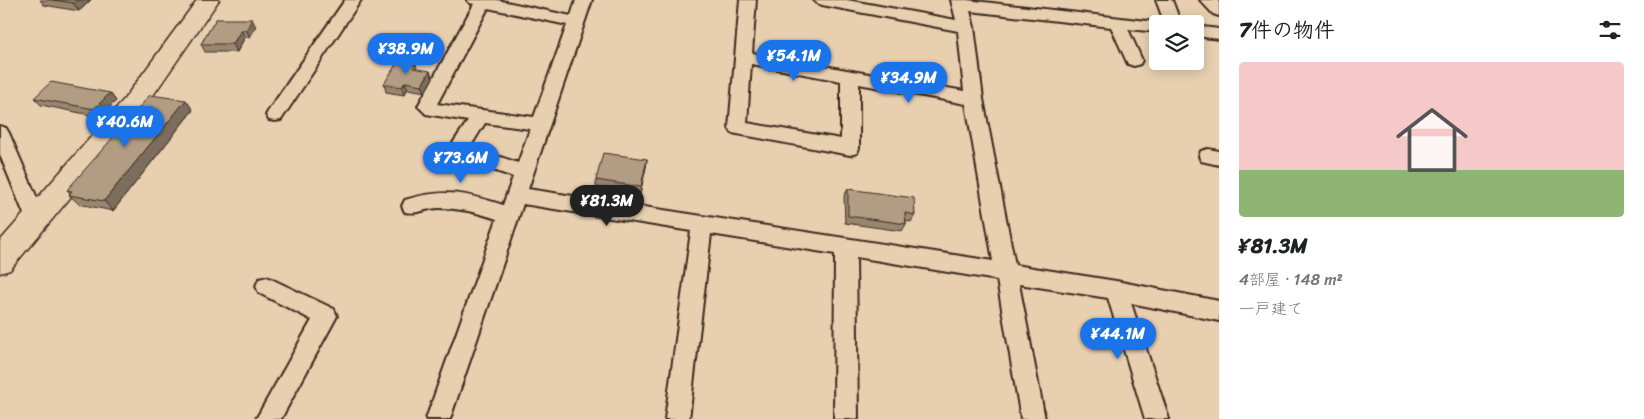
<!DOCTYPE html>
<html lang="ja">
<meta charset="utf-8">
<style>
body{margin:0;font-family:Sriracha,"Klee One",sans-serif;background:#f6f6f6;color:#202124;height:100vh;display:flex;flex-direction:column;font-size:19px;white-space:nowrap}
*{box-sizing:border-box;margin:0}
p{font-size:16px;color:#757577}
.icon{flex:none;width:28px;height:28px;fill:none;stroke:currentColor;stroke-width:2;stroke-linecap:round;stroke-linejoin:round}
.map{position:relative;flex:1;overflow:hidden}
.panel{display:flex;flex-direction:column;background:#fff;width:425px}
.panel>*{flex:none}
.controls{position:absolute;left:1149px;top:15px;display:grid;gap:10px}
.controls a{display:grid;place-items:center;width:55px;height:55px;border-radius:5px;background:#fff;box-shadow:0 2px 12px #0003;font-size:25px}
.price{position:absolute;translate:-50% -42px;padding:0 11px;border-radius:18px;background:#1a73e8;color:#fff;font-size:16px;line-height:32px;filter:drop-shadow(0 1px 2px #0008)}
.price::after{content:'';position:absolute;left:50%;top:30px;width:15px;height:11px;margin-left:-8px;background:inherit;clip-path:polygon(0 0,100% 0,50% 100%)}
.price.on{background:#222;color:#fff}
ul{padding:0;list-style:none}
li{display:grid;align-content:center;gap:10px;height:265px;padding:0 20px}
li+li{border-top:1px solid #e0e0e0}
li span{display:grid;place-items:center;height:155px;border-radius:5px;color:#555}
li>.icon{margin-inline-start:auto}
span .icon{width:90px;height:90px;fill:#fffc;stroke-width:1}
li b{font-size:21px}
h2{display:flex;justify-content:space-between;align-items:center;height:60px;padding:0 20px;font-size:21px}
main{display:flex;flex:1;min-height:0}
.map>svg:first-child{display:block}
</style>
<main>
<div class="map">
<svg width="1219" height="419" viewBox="0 0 1219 419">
<rect width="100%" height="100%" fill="#e8cfb0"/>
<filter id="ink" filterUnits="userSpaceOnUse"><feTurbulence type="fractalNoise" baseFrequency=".02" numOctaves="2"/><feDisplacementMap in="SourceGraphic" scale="10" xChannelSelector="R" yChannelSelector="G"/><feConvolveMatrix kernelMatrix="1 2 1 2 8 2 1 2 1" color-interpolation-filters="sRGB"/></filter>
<g filter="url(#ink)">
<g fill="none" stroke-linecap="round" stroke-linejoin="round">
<g stroke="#3b2a1e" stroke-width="4">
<g id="street">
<polygon points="345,0 361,0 281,120 275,121 269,120 266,115 269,110"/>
<path d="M467 0H497L571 16 576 0H592L528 189 993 261 966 104 859 84V148L857 153 850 155 732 133 729 128 740 0H756L752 53 964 91 958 31 822 5 817 3 814 0H847L956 20 951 0H967L1164 23 1158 24V32L1128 29 1142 60 1140 64 1134 66 1128 64 1126 60 1111 27 970 11 974 27 983 99 1015 265 1116 281 1219 301V321L1131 303 1169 419H1145L1108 298 1019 284 1045 419H1021L997 280 856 257 858 419H834L835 254 711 234 689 419H665L691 231 523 204 450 419H426L497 219C479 213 460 208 439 208 427 208 416 215 405 212L402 206 405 200C444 188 465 193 503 205L513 177 460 158 453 143 468 121 426 114 418 106 474 4 470 3ZM488 8 567 25 534 117 437 104ZM751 64 841 81V139L747 123ZM485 123 530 129 518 163 474 148 472 144Z"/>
<polygon points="1156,0 1172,0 1181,24 1165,24"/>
<polygon points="1200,0 1217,0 1219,2 1219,16 1213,14"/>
<polygon points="1195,26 1219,29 1219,39 1195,36"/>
<polygon points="0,126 6,128 9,133 46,219 43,225 36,227 29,225 26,219 0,155"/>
<polygon points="1208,149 1219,151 1219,165 1201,161 1199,156 1201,151"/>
<polygon points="267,277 334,309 337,316 281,419 256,419 312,320 259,293 256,286 259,279"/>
</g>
</g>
<g stroke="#3b2a1e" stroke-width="3">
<polygon id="secondary" points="197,0 219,0 143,110 10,270 0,273 0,241 125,98"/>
</g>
<use href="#street" fill="#e8cfb0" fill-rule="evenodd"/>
<use href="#secondary" fill="#e8cfb0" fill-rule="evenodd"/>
</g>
<g fill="#998671" stroke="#3b2a1e">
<polygon points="40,0 91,0 79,11 44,5"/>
<polygon points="216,19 256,27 250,37 245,37 237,52 205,52 201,44"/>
<polygon points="416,64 417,69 433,78 425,92 408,89 404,95 386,92 384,84"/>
<polygon points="110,93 116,101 100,117 41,105 34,98"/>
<polygon points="193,110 113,211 79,204 69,195 70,193 67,190"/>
<polygon points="647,159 646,167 640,194 596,187 596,180"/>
<polygon points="848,189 915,215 911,222 906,221 906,224 902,231 845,223 844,196"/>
</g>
<g fill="#7d6d5c" stroke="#3b2a1e">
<polygon points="77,0 91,0 79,11 73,3"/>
<polygon points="252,19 256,27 250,37 246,30"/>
<polygon points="241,30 245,37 237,52 233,44"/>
<polygon points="430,71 433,78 425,92 422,85"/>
<polygon points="405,82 408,89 404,95 402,87"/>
<polygon points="110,93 116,101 100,117 94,109"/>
<polygon points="186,100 193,110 113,211 104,201"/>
<polygon points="647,159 646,167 640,194 641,187"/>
</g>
<g fill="#b29c83" stroke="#3b2a1e">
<polygon points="53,0 77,0 73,3"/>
<polygon points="216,19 252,19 246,30 241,30 233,44 201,44"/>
<polygon points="398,61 416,64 413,68 430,71 422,85 405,82 402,87 384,84"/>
<polygon points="51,82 110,93 94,109 34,98"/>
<polygon points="150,95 186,100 104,201 69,195 72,191 67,190"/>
<polygon points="603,153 647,159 641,187 596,180"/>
<polygon points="848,189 914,198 915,215 905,213 906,224 848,216"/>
</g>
</g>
</svg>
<div class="controls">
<a><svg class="icon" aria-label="layers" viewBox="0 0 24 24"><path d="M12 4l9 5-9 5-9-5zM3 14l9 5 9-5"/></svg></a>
</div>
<b class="price" style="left:406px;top:75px">¥38.9M</b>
<b class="price" style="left:794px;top:82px">¥54.1M</b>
<b class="price" style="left:909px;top:104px">¥34.9M</b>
<b class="price" style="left:125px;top:148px">¥40.6M</b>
<b class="price" style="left:461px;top:184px">¥73.6M</b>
<b class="price on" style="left:607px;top:227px">¥81.3M</b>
<b class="price" style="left:1118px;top:360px">¥44.1M</b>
</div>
<section class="panel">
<h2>7件の物件<svg class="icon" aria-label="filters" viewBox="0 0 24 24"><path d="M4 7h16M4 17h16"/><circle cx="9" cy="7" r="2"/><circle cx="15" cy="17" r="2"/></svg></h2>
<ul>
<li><span style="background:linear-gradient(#f6c9c9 70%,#8fb573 0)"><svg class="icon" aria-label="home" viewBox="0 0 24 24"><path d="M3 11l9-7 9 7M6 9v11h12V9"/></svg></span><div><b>¥81.3M</b><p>4部屋 · 148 m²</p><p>一戸建て</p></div></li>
</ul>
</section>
</main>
